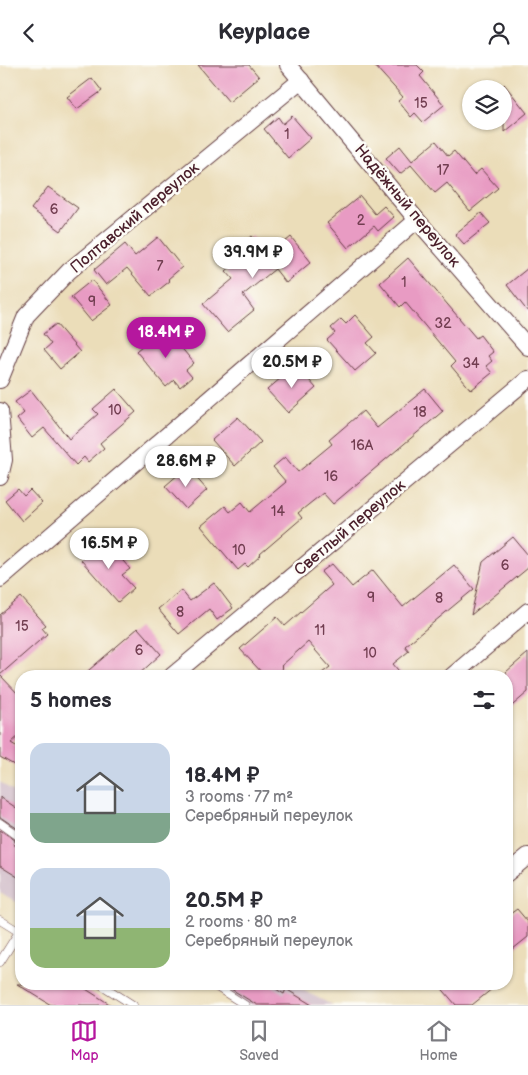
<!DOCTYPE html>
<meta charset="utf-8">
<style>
body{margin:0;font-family:"Balsamiq Sans",sans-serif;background:#f2f2f3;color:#2b2b33;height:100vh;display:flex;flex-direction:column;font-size:19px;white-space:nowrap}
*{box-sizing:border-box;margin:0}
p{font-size:16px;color:#7c7c81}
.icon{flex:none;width:28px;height:28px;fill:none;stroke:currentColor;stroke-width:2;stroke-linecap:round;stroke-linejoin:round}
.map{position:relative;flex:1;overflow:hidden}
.details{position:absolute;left:15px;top:605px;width:498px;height:320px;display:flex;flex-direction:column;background:#fff;border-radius:20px;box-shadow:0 1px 4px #0004}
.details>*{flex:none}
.buttons{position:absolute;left:462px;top:15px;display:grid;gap:10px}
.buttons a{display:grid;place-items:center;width:50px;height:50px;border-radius:50%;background:#fff;box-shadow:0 1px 4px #0004;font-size:25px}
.price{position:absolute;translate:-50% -42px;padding:0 11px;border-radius:18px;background:#fff;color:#222;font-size:16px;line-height:32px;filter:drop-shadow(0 1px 2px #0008)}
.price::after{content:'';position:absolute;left:50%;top:30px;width:15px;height:11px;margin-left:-8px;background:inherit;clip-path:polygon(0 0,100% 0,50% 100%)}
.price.on{background:#b5179e;color:#fff}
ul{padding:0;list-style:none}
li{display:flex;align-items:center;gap:15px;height:125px;padding:0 15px}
li span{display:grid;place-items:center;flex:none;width:140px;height:100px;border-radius:15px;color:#555}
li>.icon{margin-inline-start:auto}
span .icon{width:60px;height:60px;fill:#fffc;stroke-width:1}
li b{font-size:21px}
h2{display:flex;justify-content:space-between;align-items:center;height:60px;padding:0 15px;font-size:21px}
header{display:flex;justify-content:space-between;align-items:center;height:65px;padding:0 15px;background:#fff;font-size:22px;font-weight:800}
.menu{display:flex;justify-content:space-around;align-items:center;height:70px;border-top:1px solid #e1e1e2;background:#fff;font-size:14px;color:#7c7c81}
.menu a{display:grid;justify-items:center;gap:2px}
.menu .on{color:#b5179e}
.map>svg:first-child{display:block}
</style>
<header><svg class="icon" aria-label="back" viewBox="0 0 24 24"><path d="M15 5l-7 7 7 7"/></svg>Keyplace<svg class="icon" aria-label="person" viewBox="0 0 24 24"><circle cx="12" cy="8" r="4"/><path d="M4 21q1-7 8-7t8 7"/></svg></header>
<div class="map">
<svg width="528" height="940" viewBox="0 0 528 940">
<rect width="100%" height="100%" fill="#fdfcf7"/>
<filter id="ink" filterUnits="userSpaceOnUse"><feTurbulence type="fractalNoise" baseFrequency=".02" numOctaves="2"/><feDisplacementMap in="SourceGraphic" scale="10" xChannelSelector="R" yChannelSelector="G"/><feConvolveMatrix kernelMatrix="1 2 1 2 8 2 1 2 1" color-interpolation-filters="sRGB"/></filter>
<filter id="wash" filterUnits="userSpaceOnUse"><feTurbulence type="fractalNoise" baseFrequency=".0096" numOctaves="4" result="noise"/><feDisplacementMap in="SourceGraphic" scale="20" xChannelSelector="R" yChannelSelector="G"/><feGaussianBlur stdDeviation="1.12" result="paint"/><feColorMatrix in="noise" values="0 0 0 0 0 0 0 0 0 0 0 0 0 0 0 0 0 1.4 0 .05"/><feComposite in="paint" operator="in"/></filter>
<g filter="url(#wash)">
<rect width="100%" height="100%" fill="#ebddb9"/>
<g fill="#d1bdc9">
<polygon points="0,717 21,732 21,840 0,827"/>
<polygon points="209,919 291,919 332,940 243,940"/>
</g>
<g id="blocks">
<g fill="#e89bc3">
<polygon points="198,0 249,0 259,12 229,37"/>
<polygon points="374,0 417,0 424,7 420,11 444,40 423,57 415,48 411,52 398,36 403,32"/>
<polygon points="92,13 102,26 77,44 67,32"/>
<polygon points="504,19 527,48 504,67"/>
<polygon points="292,51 311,73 288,93 264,64 278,52 283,59"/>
<polygon points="436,76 448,91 454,86 474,110 481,104 498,123 470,146 447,118 435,128 411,100 400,109 386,93 400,81 412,96"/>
<polygon points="48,122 78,143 61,166 31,144"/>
<polygon points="360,131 375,149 384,141 394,152 378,166 374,161 348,183 327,158"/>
<polygon points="481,148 490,158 464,179 455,169"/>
<polygon points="252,171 268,191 291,172 311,197 286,218 275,204 243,230 254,245 227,267 203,239 233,214 226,206 242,192 236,185"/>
<polygon points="158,172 182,202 168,214 170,216 151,231 127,203 106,220 94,205 125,179 135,191"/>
<polygon points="408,193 476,273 480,270 493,287 488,291 492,296 486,301 492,308 471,325 451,301 455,297 405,237 400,242 380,218"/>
<polygon points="528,203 528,247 507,220"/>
<polygon points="92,215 112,240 91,256 71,232"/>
<polygon points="355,250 374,272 367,278 376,288 355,306 327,275 335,268 331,263 341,254 346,259"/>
<polygon points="56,259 80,287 60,304 44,285 51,279 43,269"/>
<polygon points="164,262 194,298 186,305 192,312 180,322 174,315 166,322 136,286"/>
<polygon points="296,300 316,323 288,348 267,325"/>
<polygon points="116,324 136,347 100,378 104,383 88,397 84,392 76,400 44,363 32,373 17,354 24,348 15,337 31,325 69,374 98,349 93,344"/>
<polygon points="425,324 443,346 333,439 323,428 298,448 302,453 260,489 261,490 248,502 245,499 238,505 201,461 225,441 230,447 242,437 250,447 286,417 273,402 285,392 298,407 332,379 329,375 363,346 377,363"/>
<polygon points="238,352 261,377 235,401 212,375"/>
<polygon points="187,402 207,425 186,444 165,421"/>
<polygon points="18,424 24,431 30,425 42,438 22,456 5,435"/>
<polygon points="513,472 528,490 528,503 471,550 483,497"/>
<polygon points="104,474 130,504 122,510 134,523 118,537 81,495"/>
<polygon points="332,499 352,522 373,505 403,542 454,500 474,524 405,581 409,586 393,599 403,611 318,611 330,602 308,577 281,601 283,603 274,611 265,611 240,584 277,552 285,561 332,520 321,507"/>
<polygon points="214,518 233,543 217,555 209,544 179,569 158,544 181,525 190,536"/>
<polygon points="21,532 46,560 42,563 47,569 0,610 21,632 21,669 11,678 21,684 21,704 0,692 0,550"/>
<polygon points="138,563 161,589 137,611 82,611"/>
<polygon points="528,588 528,627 506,646 506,607"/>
<polygon points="0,732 21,746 21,766 0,752"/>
<polygon points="0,765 15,775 13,779 21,784 21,814 0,801"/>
<polygon points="517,844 528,857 528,872 513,884 506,876 506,852"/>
<polygon points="17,919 78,919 111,940 51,940"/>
<polygon points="223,919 268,919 284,929 286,924 312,940 257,940"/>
<polygon points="438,919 498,919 472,940 456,940"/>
</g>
</g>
</g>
<g filter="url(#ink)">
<use href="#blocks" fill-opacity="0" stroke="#623c40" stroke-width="1"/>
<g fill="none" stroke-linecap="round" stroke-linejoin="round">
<g stroke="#623c40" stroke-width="9">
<g id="lane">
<polyline points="0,758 21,773"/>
<polyline points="0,855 21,868"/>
<polyline points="0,897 19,867"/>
<polyline points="100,919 133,940"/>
<polyline points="212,919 245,940"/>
</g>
</g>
<g stroke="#623c40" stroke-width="18">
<g id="street">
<polyline points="288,0 417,155 528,282"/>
<polyline points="0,315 26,251 69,206 301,15"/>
<polyline points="0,346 4,395 0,412"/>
<polyline points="0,514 417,155"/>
<polyline points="172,611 528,314"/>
<polyline points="452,611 528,546"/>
<polyline points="506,809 528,791"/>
</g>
</g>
<use href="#lane" stroke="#fff" stroke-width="8"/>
<use href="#street" stroke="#fff" stroke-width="16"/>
</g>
</g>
<g text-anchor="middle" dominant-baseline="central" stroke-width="5" stroke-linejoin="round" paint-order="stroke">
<g font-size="14" fill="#723e51">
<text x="421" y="38">15</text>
<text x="287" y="69">1</text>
<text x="443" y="105">17</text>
<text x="54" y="144">6</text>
<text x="361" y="155">2</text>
<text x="160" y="201">7</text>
<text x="404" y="217">1</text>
<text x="92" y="236">9</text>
<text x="443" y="258">32</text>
<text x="471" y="298">34</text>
<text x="115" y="345">10</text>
<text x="420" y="347">18</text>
<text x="362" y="380">16А</text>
<text x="331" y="411">16</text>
<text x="278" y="446">14</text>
<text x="239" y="485">10</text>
<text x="505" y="500">6</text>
<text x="371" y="532">9</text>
<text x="439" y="533">8</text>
<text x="180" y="547">8</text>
<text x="22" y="561">15</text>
<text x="320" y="565">11</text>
<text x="139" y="585">6</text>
<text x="370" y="588">10</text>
</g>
<g font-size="16" fill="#4a1f2b" stroke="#fdfcf7">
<text transform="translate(407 141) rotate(50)">Надёжный переулок</text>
<text transform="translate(135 153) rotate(-40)">Полтавский переулок</text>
<text transform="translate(350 463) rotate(-40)">Светлый переулок</text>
</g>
</g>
</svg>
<div class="buttons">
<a><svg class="icon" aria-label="layers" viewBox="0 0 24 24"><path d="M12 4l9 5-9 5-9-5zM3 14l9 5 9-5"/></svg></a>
</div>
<b class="price" style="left:253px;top:214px">39.9M ₽</b>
<b class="price on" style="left:166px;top:294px">18.4M ₽</b>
<b class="price" style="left:292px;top:324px">20.5M ₽</b>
<b class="price" style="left:186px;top:423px">28.6M ₽</b>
<b class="price" style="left:109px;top:505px">16.5M ₽</b>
<section class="details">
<h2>5 homes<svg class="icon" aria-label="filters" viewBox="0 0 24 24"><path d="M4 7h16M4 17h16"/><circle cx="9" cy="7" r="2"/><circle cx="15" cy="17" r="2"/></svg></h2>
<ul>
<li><span style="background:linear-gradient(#c9d6e8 70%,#7fa58c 0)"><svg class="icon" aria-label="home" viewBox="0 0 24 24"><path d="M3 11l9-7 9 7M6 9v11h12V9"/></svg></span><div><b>18.4M ₽</b><p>3 rooms · 77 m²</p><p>Серебряный переулок</p></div></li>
<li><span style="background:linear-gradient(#c9d6e8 60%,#8fb573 0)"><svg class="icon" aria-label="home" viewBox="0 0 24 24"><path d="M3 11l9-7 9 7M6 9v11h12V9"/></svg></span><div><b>20.5M ₽</b><p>2 rooms · 80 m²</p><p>Серебряный переулок</p></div></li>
</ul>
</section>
</div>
<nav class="menu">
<a class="on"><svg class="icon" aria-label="map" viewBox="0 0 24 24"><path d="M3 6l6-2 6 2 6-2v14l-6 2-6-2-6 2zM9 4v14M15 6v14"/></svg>Map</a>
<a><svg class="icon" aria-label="saved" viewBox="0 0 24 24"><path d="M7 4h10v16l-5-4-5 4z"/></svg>Saved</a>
<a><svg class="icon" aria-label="home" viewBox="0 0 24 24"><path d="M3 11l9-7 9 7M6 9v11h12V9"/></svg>Home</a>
</nav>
